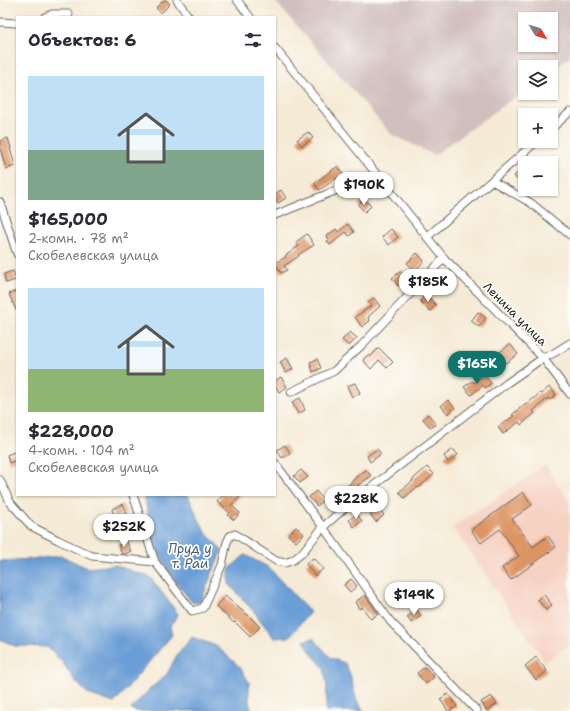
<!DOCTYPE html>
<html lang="ru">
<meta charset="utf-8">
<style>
body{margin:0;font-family:"Shantell Sans",sans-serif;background:#f2f2f3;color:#2b2b33;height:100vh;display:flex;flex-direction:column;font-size:15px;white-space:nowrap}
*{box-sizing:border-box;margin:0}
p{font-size:13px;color:#7c7c81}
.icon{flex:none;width:22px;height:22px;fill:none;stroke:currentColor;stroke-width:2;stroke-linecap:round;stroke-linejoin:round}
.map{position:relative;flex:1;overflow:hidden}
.panel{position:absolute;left:16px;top:16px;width:260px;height:480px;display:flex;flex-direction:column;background:#fff;border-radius:0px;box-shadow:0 1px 3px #0004}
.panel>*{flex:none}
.needle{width:26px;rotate:128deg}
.tools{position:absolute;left:518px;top:12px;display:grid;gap:8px}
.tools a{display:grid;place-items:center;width:40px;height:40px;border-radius:0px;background:#fff;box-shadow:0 1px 3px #0004;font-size:20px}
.price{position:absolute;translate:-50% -34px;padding:0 9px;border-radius:14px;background:#fff;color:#222;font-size:13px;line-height:26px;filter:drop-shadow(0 1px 2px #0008)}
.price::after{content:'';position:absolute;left:50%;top:24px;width:12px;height:9px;margin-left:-6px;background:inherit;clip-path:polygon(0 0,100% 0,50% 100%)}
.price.active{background:#0f766e;color:#fff}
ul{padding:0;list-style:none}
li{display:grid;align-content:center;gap:8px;height:212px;padding:0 12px}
li span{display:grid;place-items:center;height:124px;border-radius:0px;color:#555}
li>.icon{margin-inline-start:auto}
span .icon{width:72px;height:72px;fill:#fffc;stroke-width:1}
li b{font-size:17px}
h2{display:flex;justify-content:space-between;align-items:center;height:48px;padding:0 12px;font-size:17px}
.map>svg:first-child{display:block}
</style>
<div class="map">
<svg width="570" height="711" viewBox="0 0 570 711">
<rect width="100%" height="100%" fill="#fdfcf7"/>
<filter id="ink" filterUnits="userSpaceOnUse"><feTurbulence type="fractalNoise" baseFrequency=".025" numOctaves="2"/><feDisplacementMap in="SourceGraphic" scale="8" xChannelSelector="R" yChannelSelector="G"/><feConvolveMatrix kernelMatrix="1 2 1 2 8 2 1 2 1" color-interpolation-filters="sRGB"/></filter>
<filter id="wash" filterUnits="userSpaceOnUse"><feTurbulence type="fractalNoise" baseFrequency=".012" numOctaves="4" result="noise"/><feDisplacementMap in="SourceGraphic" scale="16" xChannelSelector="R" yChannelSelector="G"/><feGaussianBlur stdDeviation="0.9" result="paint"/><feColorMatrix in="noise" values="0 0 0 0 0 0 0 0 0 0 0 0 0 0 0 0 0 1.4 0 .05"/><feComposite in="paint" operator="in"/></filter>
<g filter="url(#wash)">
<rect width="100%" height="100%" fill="#f5ead5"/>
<polygon fill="#f6d2c3" points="545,465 570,503 570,644 545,662 453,527"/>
<path fill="#d1bfbd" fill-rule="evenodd" d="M274 0H570V57L551 71V67H525V90L434 155 391 134ZM525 19H551V45H525Z"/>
<g fill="#6b9ed6" stroke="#445d79">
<polygon points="144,495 188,495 198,518 207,534 222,550 202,598 198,603 192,602 171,576 154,543 146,503"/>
<polygon points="245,555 268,567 310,612 289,637 274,638 255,613 229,584 229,569"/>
<polygon points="62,556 87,568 115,565 150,577 178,614 170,626 172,635 114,703 88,694 75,681 63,663 47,647 15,646 0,639 0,561 33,559"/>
<polygon points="192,637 216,646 240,667 249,682 249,703 252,711 135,711 131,709 147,692 167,674 177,655"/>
<polygon points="313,638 331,658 345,663 350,674 356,699 364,711 326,711 327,685 324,668 312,654 304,641"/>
</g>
<g id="blocks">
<g fill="#dd9464">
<polygon points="164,0 166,0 170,4 161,13 156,8"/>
<polygon points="308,132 313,138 302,146 297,140"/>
<polygon points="8,138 11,148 10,148 15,166 6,169 1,151 0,151 0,141"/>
<polygon points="525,165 525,179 521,183 514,176"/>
<polygon points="338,166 343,174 319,190 314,183"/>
<polygon points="281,190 286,198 278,203 275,198 275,194"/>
<polygon points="364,199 371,206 365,212 358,205"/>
<polygon points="348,224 354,232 349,236 346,232 330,245 327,241 329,239 327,236 336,229 338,232"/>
<polygon points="391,229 398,237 389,245 382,237"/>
<polygon points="307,234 314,245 298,255 299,256 284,266 287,270 281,273 275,263 286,257 285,256 299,246 296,242"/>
<polygon points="417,253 424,261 415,271 407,263"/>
<polygon points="13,271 16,280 6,283 4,274"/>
<polygon points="401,271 407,279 398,286 392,278"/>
<polygon points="17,291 17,312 9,294"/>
<polygon points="426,294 436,305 430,311 420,301"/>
<polygon points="374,298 380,306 368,317 370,321 362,327 355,317 371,306 368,303"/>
<polygon points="478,312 486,318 479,327 471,321"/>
<polygon points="350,332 357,338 349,346 342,340"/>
<polygon points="510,344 518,354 506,363 498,354"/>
<polygon points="379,348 393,362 387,368 379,360 371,369 363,360 368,355 370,357"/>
<polygon points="287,358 293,369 286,373 280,362"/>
<polygon points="317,359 321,368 313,372 310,362"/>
<polygon points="484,375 491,383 485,388 483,385 471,395 464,387 472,381 474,383"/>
<polygon points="281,377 287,387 279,392 275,385 275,381"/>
<polygon points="355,383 360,393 352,397 347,386"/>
<polygon points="549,387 556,395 550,400 548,398 533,411 535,413 521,425 519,422 503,434 498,427 514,416 512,415 526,403 527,404 540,393 541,394"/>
<polygon points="300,398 305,410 298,414 292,402"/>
<polygon points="448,400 455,408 448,414 441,406"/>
<polygon points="428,414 436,424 431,428 423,419"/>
<polygon points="285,445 290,453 282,458 277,450"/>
<polygon points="377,449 381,454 370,462 367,456"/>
<polygon points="453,449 458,455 448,462 444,456"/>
<polygon points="17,451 17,460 9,463 7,455"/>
<polygon points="427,467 434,474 423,484 418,488 417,487 404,498 399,492 413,481 412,480 420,473"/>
<polygon points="301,470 308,477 300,483 294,476"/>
<polygon points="366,470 371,476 357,486 358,487 352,493 347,487 356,477"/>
<polygon points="316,491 324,500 317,506 309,497"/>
<polygon points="523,492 532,505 512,519 533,547 548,536 556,547 511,580 502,568 519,556 500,529 481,543 471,530"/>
<polygon points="223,495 242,495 231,505 240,513 234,520 228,515 230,513 217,502"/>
<polygon points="123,504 127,513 115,518 112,509"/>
<polygon points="378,507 384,515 376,522 370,514"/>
<polygon points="357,514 362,521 354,527 349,520"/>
<polygon points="134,527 136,533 126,537 124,530"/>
<polygon points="296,527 304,534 296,542 288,535"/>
<polygon points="126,541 131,551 125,554 122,554 118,545"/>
<polygon points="313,558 323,569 315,576 306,564"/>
<polygon points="351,579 357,586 350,592 344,585"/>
<polygon points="408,593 413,599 401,608 396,601"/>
<polygon points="365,595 378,614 371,619 362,607 359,609 355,602"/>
<polygon points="544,595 552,605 546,610 538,600"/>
<polygon points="225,596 246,614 247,614 260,627 250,637 235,622 234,623 216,606"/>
<polygon points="417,610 421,616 411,623 407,617"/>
<polygon points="536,657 547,671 536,680 525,666"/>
<polygon points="425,667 434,677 426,684 417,673"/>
<polygon points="448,694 457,706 450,711 448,711 440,699"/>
<polygon points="491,696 497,704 487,711 481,702"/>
</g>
</g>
</g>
<g filter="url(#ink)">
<use href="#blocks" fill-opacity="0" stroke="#68645d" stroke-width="1"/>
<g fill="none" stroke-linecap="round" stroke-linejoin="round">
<g stroke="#68645d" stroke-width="9">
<g id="minor">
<polyline points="177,0 189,17"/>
<polyline points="237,0 250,17"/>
<polyline points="45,17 52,14 69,14"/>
<polyline points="0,22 17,23"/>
<polyline points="275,48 444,258 543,358 570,394"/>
<polyline points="551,129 570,112"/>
<polyline points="492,181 531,203 570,235"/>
<polyline points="0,202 17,254"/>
<polyline points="275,215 377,174"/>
<polyline points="427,237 537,141"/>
<polyline points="291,392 334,371 361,346 444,258"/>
<polyline points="275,463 323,527 390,621 477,711"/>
<polyline points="0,480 10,502 31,526 58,540 92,556 155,562 133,495"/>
<polyline points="155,562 192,611 203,608 222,565 227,542 230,536 235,534 276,561 285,563 293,560 301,554 323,527 347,506 507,383 543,358 554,353 570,343"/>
</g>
</g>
<use href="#minor" stroke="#fff" stroke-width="7"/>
</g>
</g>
<g text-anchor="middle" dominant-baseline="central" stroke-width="3.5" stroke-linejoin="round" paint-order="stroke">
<g font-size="12" fill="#1c1c1c" stroke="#fdfcf7">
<text transform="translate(515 314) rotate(45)">Ленина улица</text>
</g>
<g font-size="13" font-style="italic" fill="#445d79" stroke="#fdfcf7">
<text x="190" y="548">Пруд у<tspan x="190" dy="15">т. Раи</tspan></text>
</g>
</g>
</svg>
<div class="tools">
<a><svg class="needle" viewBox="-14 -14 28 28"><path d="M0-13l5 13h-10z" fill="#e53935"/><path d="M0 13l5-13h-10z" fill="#7c7c81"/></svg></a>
<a><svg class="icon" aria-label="layers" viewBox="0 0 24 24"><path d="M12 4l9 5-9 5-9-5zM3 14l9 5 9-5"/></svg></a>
<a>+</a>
<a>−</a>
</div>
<b class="price" style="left:364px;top:206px">$190K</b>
<b class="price" style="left:428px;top:303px">$185K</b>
<b class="price active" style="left:477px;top:385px">$165K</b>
<b class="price" style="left:356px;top:520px">$228K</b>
<b class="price" style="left:124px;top:548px">$252K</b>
<b class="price" style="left:414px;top:616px">$149K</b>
<section class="panel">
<h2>Объектов: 6<svg class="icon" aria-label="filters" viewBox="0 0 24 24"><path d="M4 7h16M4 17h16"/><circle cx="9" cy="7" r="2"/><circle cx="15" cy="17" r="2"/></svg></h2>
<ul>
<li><span style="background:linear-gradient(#bfe0f5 60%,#7fa58c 0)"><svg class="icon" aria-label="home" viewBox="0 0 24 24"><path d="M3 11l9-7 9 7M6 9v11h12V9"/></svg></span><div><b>$165,000</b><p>2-комн. · 78 m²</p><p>Скобелевская улица</p></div></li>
<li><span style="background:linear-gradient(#bfe0f5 65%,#8fb573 0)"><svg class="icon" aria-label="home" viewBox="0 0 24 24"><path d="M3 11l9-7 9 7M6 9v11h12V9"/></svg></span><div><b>$228,000</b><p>4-комн. · 104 m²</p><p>Скобелевская улица</p></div></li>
</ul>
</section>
</div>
